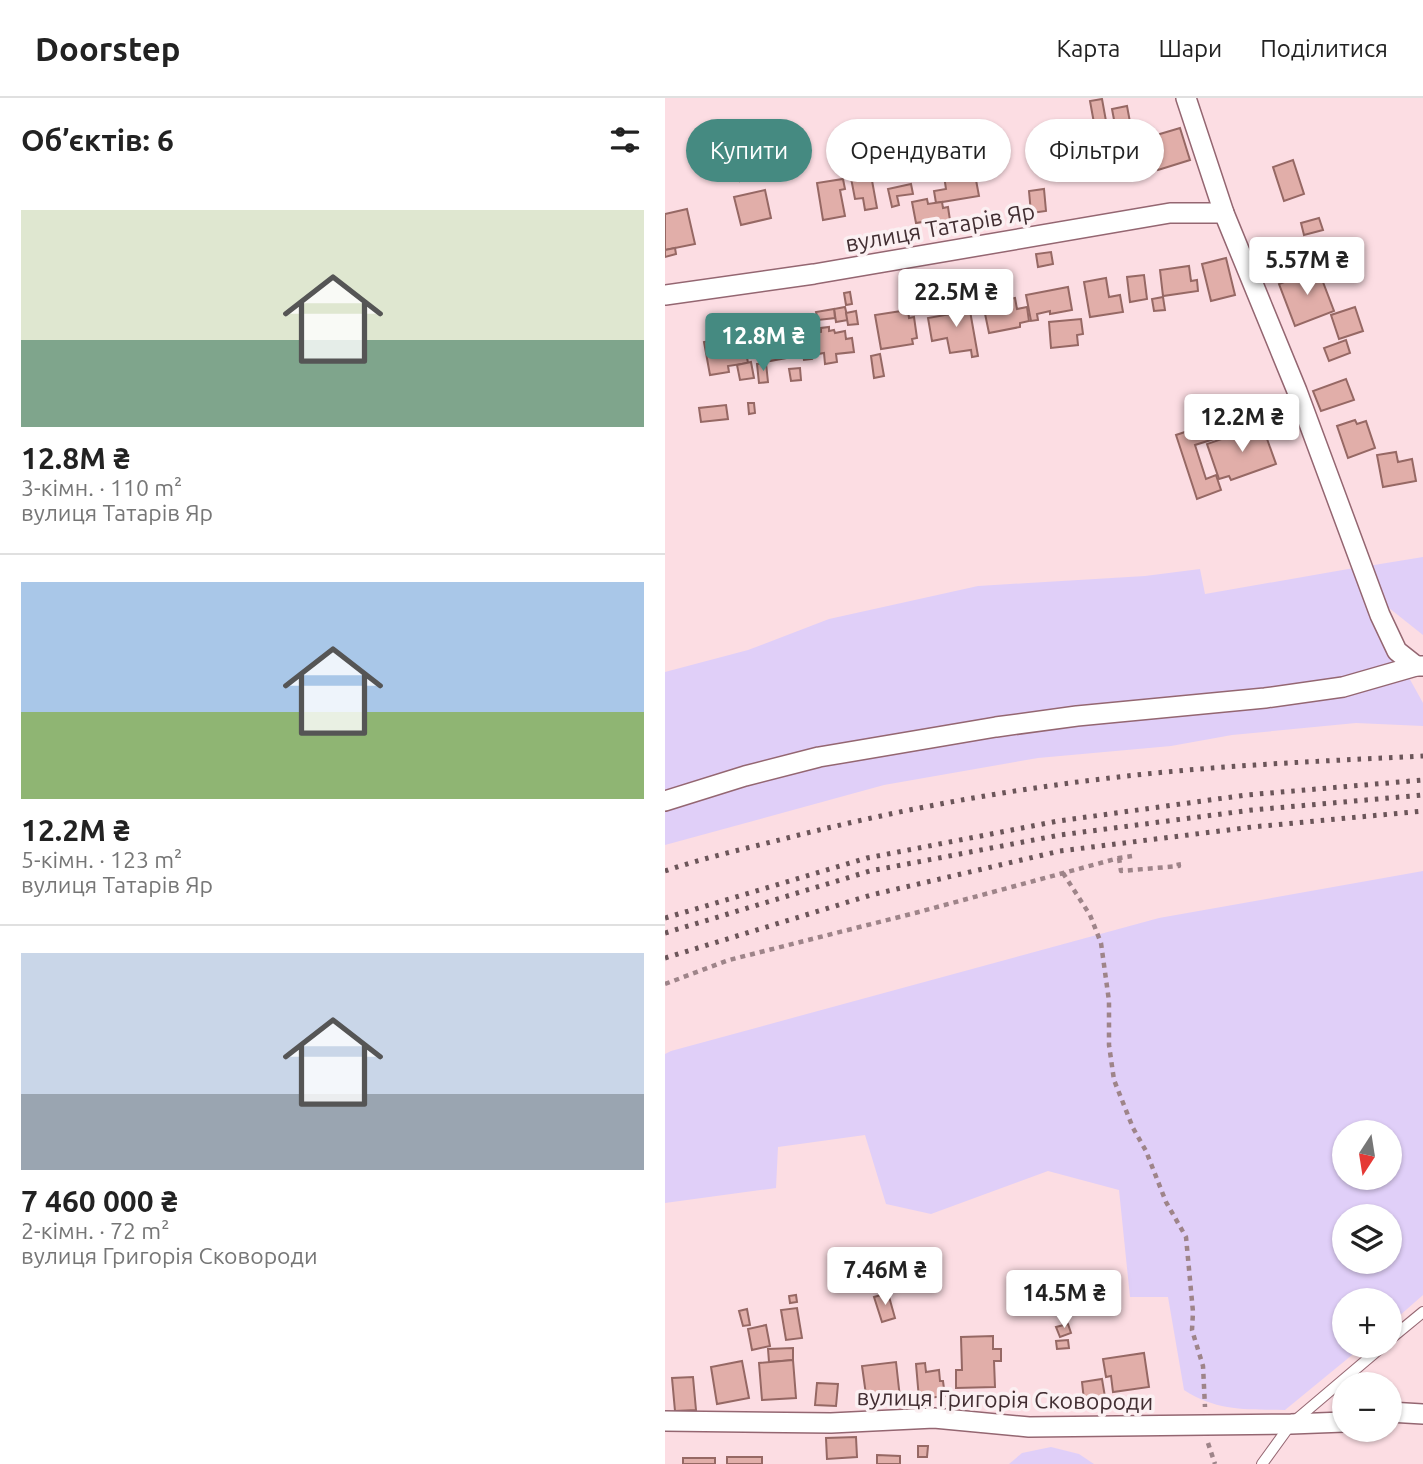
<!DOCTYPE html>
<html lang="uk">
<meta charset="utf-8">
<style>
body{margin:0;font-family:Ubuntu,sans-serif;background:#f2f2f2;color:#222;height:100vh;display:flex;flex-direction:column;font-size:26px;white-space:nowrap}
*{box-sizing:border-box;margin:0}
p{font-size:23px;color:#767676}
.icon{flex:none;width:38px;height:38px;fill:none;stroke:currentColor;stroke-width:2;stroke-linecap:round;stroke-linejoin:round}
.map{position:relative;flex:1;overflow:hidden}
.side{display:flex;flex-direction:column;background:#fff;width:665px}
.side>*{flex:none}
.top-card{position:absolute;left:21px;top:21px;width:632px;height:63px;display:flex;gap:14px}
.needle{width:46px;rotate:192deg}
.tools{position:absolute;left:667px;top:1022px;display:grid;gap:14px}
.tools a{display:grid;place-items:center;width:70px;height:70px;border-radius:50%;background:#fff;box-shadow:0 2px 5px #0004;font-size:35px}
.price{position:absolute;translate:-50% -60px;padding:0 16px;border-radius:7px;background:#fff;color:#222;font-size:23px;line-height:46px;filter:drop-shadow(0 2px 4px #0008)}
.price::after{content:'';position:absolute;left:50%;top:42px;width:21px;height:16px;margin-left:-10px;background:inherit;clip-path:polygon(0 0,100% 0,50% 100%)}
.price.on{background:#458a81;color:#fff}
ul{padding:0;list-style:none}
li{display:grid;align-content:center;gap:14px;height:371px;padding:0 21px}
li+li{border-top:2px solid #e0e0e0}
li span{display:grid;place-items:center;height:217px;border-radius:0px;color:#555}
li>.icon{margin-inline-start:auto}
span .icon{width:126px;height:126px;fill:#fffc;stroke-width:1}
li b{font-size:30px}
h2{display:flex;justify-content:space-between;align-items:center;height:84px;padding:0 21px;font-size:30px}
.tag{padding:0 24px;border-radius:32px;background:#fff;box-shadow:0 2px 5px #0004;font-size:24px;line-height:63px}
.tag.on{background:#458a81;color:#fff}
header{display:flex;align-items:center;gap:42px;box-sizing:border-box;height:98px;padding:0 35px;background:#fff;border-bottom:2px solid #e0e0e0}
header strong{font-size:33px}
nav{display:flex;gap:38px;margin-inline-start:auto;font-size:24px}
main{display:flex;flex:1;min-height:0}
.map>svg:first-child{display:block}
</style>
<header>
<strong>Doorstep</strong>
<nav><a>Карта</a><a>Шари</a><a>Поділитися</a></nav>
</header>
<main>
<section class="side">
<h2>Об’єктів: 6<svg class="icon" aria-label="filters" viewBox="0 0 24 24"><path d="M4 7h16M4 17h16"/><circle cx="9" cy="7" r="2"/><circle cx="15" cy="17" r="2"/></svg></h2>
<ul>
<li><span style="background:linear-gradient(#dfe7d0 60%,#7fa58c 0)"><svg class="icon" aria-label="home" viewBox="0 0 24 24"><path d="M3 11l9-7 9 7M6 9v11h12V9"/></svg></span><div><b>12.8M ₴</b><p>3-кімн. · 110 m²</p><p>вулиця Татарів Яр</p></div></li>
<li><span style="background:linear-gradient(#a9c7e8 60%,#8fb573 0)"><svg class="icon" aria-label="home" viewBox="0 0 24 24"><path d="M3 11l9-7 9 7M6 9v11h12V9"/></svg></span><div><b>12.2M ₴</b><p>5-кімн. · 123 m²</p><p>вулиця Татарів Яр</p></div></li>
<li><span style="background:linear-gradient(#c9d6e8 65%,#9aa5b1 0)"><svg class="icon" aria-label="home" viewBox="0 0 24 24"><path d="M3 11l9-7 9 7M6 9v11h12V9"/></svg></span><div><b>7 460 000 ₴</b><p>2-кімн. · 72 m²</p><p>вулиця Григорія Сковороди</p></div></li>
</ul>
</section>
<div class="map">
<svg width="758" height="1366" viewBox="0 0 758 1366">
<rect width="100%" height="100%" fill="#fcdde3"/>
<g fill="#e0cff8" fill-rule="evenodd">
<polygon points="758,459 758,537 714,502 703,468"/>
<polygon points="689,470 702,489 714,541 737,567 758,605 758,628 691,625 567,637 506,648 373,660 219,687 0,747 0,574 83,552 164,521 313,488 480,478 535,471 540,496"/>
<path d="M758 773V1197L725 1226 724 1202H679V1248H698L620 1312C582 1311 553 1314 519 1292L503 1199H465L454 1092 383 1073 266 1116 221 1106 200 1037 113 1049 111 1090 0 1105V956L6 953 494 820ZM724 1034V1080H679V1034ZM724 1118V1164H679V1118Z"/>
<polygon points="386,1349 414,1356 429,1366 344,1366 357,1355"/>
</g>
<g fill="#e1aea9" stroke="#966864" stroke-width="2">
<polygon points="437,1 441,23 429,25 425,3"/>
<polygon points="462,8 465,24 450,27 447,11"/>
<polygon points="515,30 525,62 493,72 490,63 485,64 478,41"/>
<polygon points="475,33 478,55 462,58 459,35"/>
<polygon points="444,35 446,52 438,53 441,70 410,75 405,41"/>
<polygon points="84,47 90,81 75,83 75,79 66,80 65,75 43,78 41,66 71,61 69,49"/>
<polygon points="628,62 639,96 619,103 608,69"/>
<polygon points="308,66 314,98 271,105 269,93 281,91 278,71"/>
<polygon points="206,77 212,110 200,112 198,100 190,101 186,80"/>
<polygon points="178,81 180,91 175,92 180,118 158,122 152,85"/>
<polygon points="246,86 248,96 232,98 234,107 227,109 223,91"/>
<polygon points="379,91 381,113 366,115 364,93"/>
<polygon points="100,92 106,120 76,127 69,99"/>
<polygon points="262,101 263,106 277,104 278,110 283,109 286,129 266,132 264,123 251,125 247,104"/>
<polygon points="22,111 30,146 0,152 0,116"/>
<polygon points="654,120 658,132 639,137 636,125"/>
<polygon points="10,150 11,156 0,159 0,152"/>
<polygon points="386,154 388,166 373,169 371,156"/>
<polygon points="561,160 570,197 546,203 537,166"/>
<polygon points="524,168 526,183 532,182 533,193 498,198 495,172"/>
<polygon points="653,171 669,213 630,228 614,186"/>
<polygon points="277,173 285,207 271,211 268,196 265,197 261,177"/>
<polygon points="261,177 268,209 254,212 247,180"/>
<polygon points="479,177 482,201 465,204 462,179"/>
<polygon points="441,180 444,199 455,197 458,214 425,219 419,184"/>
<polygon points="403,189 407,212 385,216 385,213 372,216 373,222 366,223 361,197"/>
<polygon points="185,194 187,206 181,207 179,195"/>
<polygon points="302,196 313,258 307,259 306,252 285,255 282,240 267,243 263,220 297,214 294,198"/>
<polygon points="498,199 500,212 489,213 487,201"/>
<polygon points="350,200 352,211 362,209 364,223 355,225 355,229 324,235 318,206"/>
<polygon points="180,209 183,222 171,224 169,211"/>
<polygon points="690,209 698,233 674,241 666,217"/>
<polygon points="169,211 170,220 153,222 151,214"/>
<polygon points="243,212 244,220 249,219 252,240 247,241 248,246 216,251 210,217"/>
<polygon points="191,213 193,226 183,227 181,215"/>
<polygon points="416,221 418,236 412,237 413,247 386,250 384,224"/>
<polygon points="133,228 135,237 142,236 147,261 139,262 138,257 105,263 100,234"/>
<polygon points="164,229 164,233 169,232 170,235 180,233 181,241 187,240 189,254 171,256 172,264 160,266 159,255 153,256 150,235 156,234 156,230"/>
<polygon points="78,237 83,265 63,268 64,274 45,277 39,244"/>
<polygon points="681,242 685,255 664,263 659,250"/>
<polygon points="215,256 219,278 209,280 206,258"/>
<polygon points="86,264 89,280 75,282 72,267"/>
<polygon points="101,265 103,284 94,285 92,266"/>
<polygon points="135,270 136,282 126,283 124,271"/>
<polygon points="681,281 689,302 656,313 648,293"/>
<polygon points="83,305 89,305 90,315 84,316"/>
<polygon points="61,307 63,321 36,324 34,310"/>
<polygon points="690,322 692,326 701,323 710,350 683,360 672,328"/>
<polygon points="544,326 549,341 530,347 541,381 551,377 556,392 532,401 511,337"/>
<polygon points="597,327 611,366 566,382 564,378 554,381 542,346"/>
<polygon points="731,354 733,364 747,361 751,383 718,389 712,357"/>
<polygon points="223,1195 230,1220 217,1224 209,1199"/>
<polygon points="131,1197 132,1204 125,1205 124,1198"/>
<polygon points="132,1210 137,1240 121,1242 116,1212"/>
<polygon points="82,1211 85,1227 78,1228 74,1213"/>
<polygon points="403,1226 406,1235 395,1239 391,1229"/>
<polygon points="101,1227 105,1248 87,1252 83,1231"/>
<polygon points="328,1238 328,1251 336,1251 336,1263 329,1263 330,1289 291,1290 291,1272 297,1272 296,1239"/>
<polygon points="403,1242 404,1250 392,1251 391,1243"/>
<polygon points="128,1250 128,1262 104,1264 103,1251"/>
<polygon points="479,1255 484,1289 448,1294 446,1278 441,1279 438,1261"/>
<polygon points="128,1262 131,1300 97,1302 94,1265"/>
<polygon points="77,1263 84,1300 52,1306 46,1269"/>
<polygon points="231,1264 235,1300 202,1304 197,1268"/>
<polygon points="260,1265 261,1274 274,1272 275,1283 278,1283 280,1298 254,1301 251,1266"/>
<polygon points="28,1279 31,1312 10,1313 7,1280"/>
<polygon points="437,1281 440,1299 419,1302 417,1284"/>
<polygon points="152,1285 173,1286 171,1308 150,1307"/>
<polygon points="191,1339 192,1359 162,1361 161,1340"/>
<polygon points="253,1348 263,1348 262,1359 253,1359"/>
<polygon points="212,1357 235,1358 235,1366 212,1366"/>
<rect x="62" y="1359" width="35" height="7"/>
<rect x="18" y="1360" width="32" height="6"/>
</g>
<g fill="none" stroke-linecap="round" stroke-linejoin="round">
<g stroke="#946671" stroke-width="12">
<g id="lane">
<polyline points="724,1242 758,1214"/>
<polyline points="597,1366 626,1326 718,1248"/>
</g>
</g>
<g stroke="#946671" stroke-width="22">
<g id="street">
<polyline points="521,0 559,115 632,293 715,517 732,553 751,568"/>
<polyline points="0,197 149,176 505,115 559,115"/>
<polyline points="0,703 80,678 154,659 331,629 412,618 600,600 678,589 751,568 758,568"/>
<polyline points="724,1314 758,1316"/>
<polyline points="0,1323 166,1325 269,1320 364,1329 626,1326 679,1324"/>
</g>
</g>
<g stroke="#9e8489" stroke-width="4.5" stroke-dasharray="5 5" stroke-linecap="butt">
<polyline points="454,760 456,773 514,768 513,762"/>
<polyline points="398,775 425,817 436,845 444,903 444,947 449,982 468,1030 481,1053 501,1104 521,1139 528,1214 527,1232 538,1268 540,1309"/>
<polyline points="0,886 64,862 250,815 454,760 467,758"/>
<polyline points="543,1345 550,1366"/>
</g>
<use href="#lane" stroke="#fff" stroke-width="10"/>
<use href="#street" stroke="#fff" stroke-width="19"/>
<g stroke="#6b5559" stroke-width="5" stroke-dasharray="3.5 7" stroke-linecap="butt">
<path d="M0 773C38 760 79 751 118 741 231 712 345 691 462 678 560 667 659 663 758 658"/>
<polyline points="0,820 202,760 393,723 581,697 758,682"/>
<polyline points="0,835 205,773 395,737 587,712 758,697"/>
<polyline points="0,860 206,797 395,753 587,729 758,713"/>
</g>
</g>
<g text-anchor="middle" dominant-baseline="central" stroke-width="7" stroke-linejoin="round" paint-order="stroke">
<g font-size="23" fill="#422e32" stroke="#fbf0f2">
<text transform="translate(275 129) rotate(-10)">вулиця Татарів Яр</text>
<text transform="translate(340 1301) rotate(1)">вулиця Григорія Сковороди</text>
</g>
</g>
</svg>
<div class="tools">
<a><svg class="needle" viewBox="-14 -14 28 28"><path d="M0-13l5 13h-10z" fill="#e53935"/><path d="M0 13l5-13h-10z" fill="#767676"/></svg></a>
<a><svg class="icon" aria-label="layers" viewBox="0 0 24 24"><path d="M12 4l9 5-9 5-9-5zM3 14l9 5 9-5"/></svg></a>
<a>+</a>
<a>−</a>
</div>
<b class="price" style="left:642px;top:199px">5.57M ₴</b>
<b class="price" style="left:291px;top:231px">22.5M ₴</b>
<b class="price on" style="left:98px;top:275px">12.8M ₴</b>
<b class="price" style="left:577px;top:356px">12.2M ₴</b>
<b class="price" style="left:220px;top:1209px">7.46M ₴</b>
<b class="price" style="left:399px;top:1232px">14.5M ₴</b>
<div class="top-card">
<a class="tag on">Купити</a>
<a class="tag">Орендувати</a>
<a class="tag">Фільтри</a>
</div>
</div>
</main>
